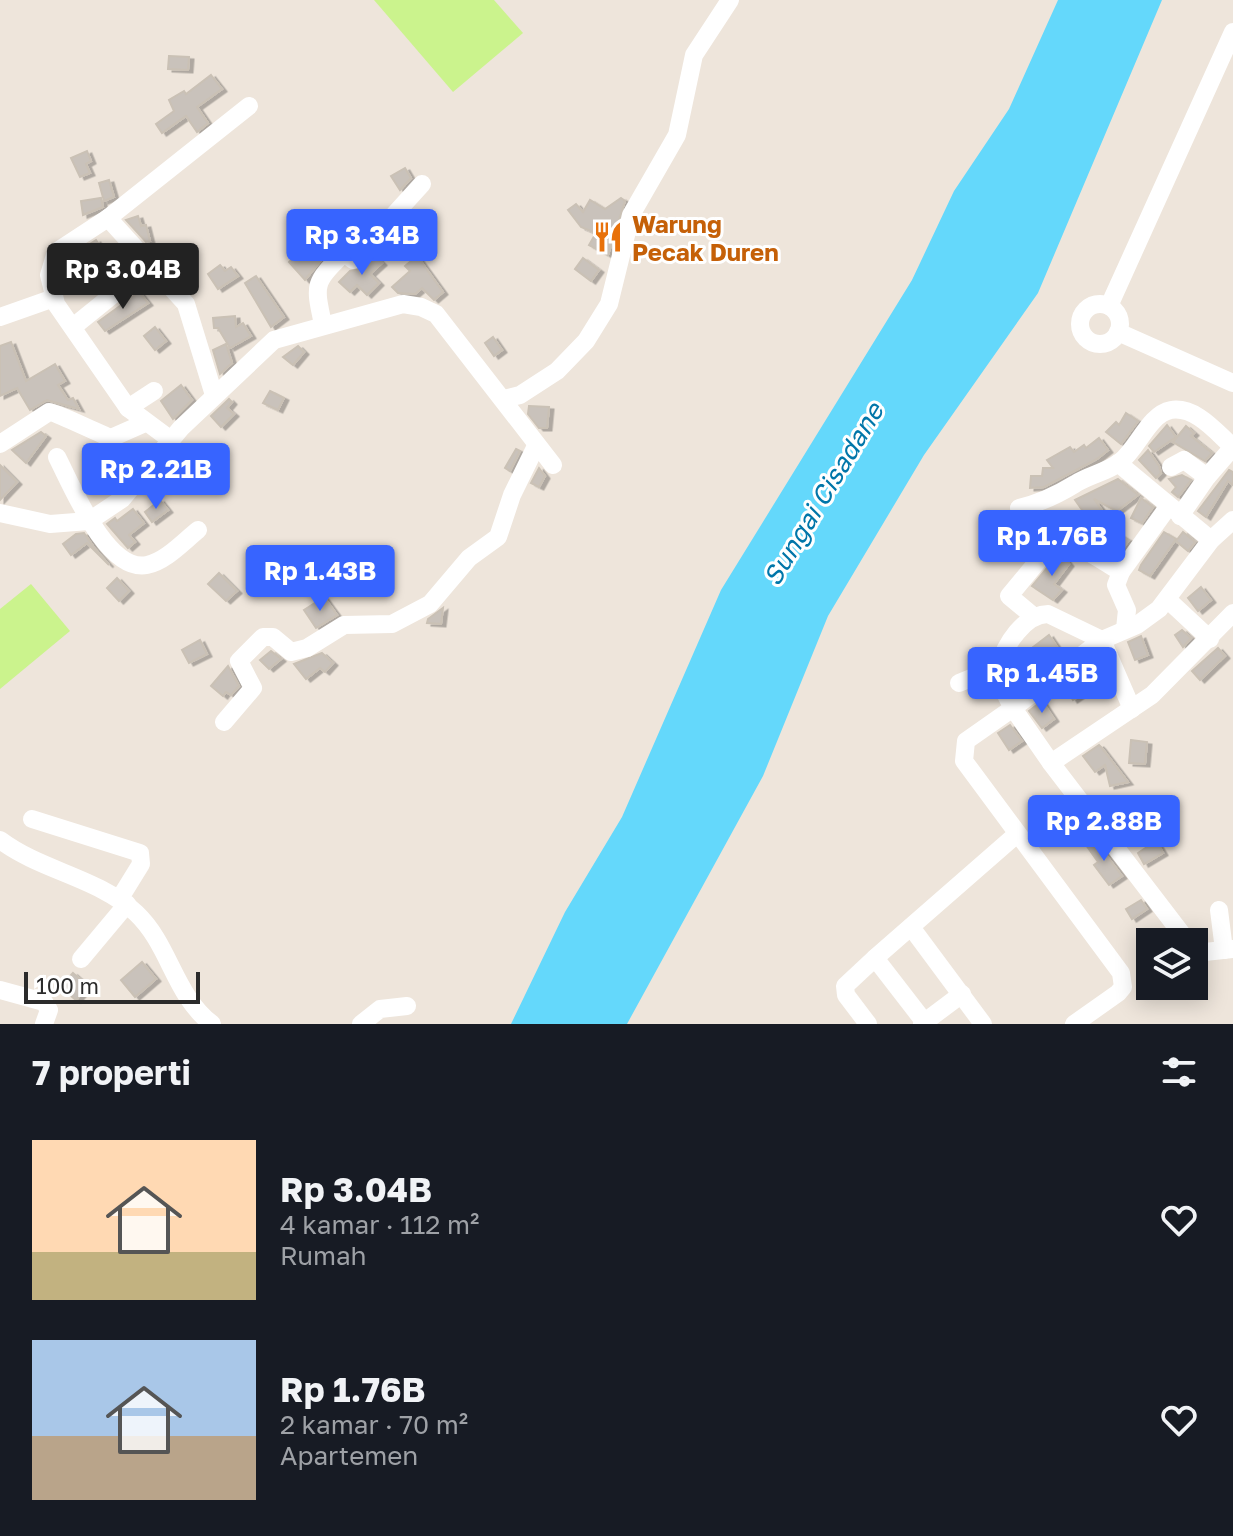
<!DOCTYPE html>
<html lang="id">
<meta charset="utf-8">
<style>
body{margin:0;font-family:"Golos Text",sans-serif;background:#242831;color:#f1f3f6;height:100vh;display:flex;flex-direction:column;font-size:30px;white-space:nowrap}
*{box-sizing:border-box;margin:0}
p{font-size:26px;color:#9ea1a6}
.icon{flex:none;width:44px;height:44px;fill:none;stroke:currentColor;stroke-width:2;stroke-linecap:round;stroke-linejoin:round}
.map{position:relative;height:1024px;overflow:hidden}
.details{display:flex;flex-direction:column;background:#171b24;flex:1}
.details>*{flex:none}
.controls{position:absolute;left:1136px;top:928px;display:grid;gap:16px}
.controls a{display:grid;place-items:center;width:72px;height:72px;border-radius:0px;background:#171b24;box-shadow:0 4px 20px #0003;font-size:40px}
.scale{position:absolute;left:24px;bottom:20px;width:176px;box-sizing:border-box;padding-left:8px;border:4px solid #2b2b2b;border-top:0;font-size:22px;line-height:28px;white-space:nowrap;color:#2b2b2b;-webkit-text-stroke:6px #fff;paint-order:stroke}
.price{position:absolute;translate:-50% -68px;padding:0 18px;border-radius:8px;background:#3764ff;color:#fff;font-size:26px;line-height:52px;filter:drop-shadow(0 2px 4px #0008)}
.price::after{content:'';position:absolute;left:50%;top:48px;width:24px;height:18px;margin-left:-12px;background:inherit;clip-path:polygon(0 0,100% 0,50% 100%)}
.price.selected{background:#222;color:#fff}
ul{padding:0;list-style:none}
li{display:flex;align-items:center;gap:24px;height:200px;padding:0 32px}
li span{display:grid;place-items:center;flex:none;width:224px;height:160px;border-radius:0px;color:#555}
li>.icon{margin-inline-start:auto}
span .icon{width:96px;height:96px;fill:#fffc;stroke-width:1}
li b{font-size:34px}
h2{display:flex;justify-content:space-between;align-items:center;height:96px;padding:0 32px;font-size:34px}
.map>svg:first-child{display:block}
</style>
<div class="map">
<svg width="1233" height="1024" viewBox="0 0 1233 1024">
<defs>
<filter id="shadow"><feDropShadow dx="4.5" dy="2.5" stdDeviation="0" flood-color="#0004"/></filter>
</defs>
<rect width="100%" height="100%" fill="#eee5db"/>
<g fill="#cbf38d">
<polygon points="374,0 494,0 523,33 453,92"/>
<polygon points="31,584 70,631 0,689 0,609"/>
</g>
<polygon fill="#64d8fb" points="1058,0 1162,0 1038,293 924,455 828,616 763,776 627,1024 511,1024 565,912 622,817 721,590 912,280 954,191 1009,109"/>
<g fill="#c9c2bb" stroke="#cac1b5" stroke-width="2" filter="url(#shadow)">
<polygon points="169,56 189,57 188,70 168,69"/>
<polygon points="211,75 222,89 197,107 208,123 197,132 186,116 162,133 156,124 174,111 169,100 184,91 186,94"/>
<polygon points="87,151 91,161 86,164 90,173 80,177 71,158"/>
<polygon points="405,168 411,178 400,190 391,176"/>
<polygon points="109,180 114,197 104,201 99,183"/>
<polygon points="101,198 103,207 83,215 81,201"/>
<polygon points="621,198 625,201 608,255 589,245 596,233 581,227 568,210 576,204 583,212 590,200 605,209"/>
<polygon points="138,216 141,226 146,225 150,241 146,242 126,220"/>
<polygon points="406,219 418,233 404,244 394,233"/>
<polygon points="328,226 338,238 323,251 326,254 305,280 289,262"/>
<polygon points="96,240 118,273 102,284 83,256 78,260 74,254"/>
<polygon points="374,255 382,263 370,274 379,283 367,295 357,285 350,292 339,282 350,271 361,269"/>
<polygon points="417,256 443,292 434,300 422,288 415,294 398,293 392,287 410,271 405,266"/>
<polygon points="583,258 599,270 591,281 575,269"/>
<polygon points="220,265 225,271 231,267 238,276 218,289 208,274"/>
<polygon points="256,276 284,317 271,327 245,283"/>
<polygon points="139,292 148,303 105,331 98,322"/>
<polygon points="235,316 236,327 243,323 251,336 230,348 218,328 214,328 213,318"/>
<polygon points="155,327 166,341 155,350 144,336"/>
<polygon points="493,337 502,350 494,356 485,343"/>
<polygon points="11,342 26,381 55,364 65,381 58,385 68,400 73,398 79,409 47,400 30,410 17,388 0,396 0,346"/>
<polygon points="226,344 232,363 220,374 213,350"/>
<polygon points="298,346 304,352 293,365 283,357"/>
<polygon points="181,385 192,400 173,419 161,401"/>
<polygon points="270,391 284,398 278,410 263,403"/>
<polygon points="229,399 232,402 227,408 234,414 221,427 211,416"/>
<polygon points="529,406 549,407 547,428 539,428 528,414"/>
<polygon points="1126,413 1138,421 1121,444 1106,432 1116,422 1119,425"/>
<polygon points="1167,425 1176,437 1154,452 1149,446"/>
<polygon points="1186,426 1194,433 1191,436 1212,453 1205,461 1173,442"/>
<polygon points="41,432 46,436 26,463 12,450"/>
<polygon points="1099,438 1108,450 1097,459 1044,487 1030,488 1031,476 1042,476 1043,468 1053,468 1047,460 1070,447 1074,452 1084,445 1086,448"/>
<polygon points="516,449 520,451 510,471 505,468"/>
<polygon points="1148,450 1159,466 1161,473 1156,478 1139,460"/>
<polygon points="0,465 17,482 0,500"/>
<polygon points="539,468 545,476 539,487 531,483"/>
<polygon points="1229,470 1233,472 1233,485 1228,481 1206,517 1198,511"/>
<polygon points="1182,475 1191,480 1178,497 1172,492 1176,487 1169,479"/>
<polygon points="1118,479 1138,495 1117,511 1094,499 1110,522 1097,531 1075,500"/>
<polygon points="1141,498 1153,507 1142,523 1131,518"/>
<polygon points="160,500 168,510 152,522 145,512"/>
<polygon points="133,509 144,523 129,535 135,542 128,548 107,524 115,518 117,521"/>
<polygon points="1164,532 1176,539 1150,576 1139,570 1141,565"/>
<polygon points="1183,532 1195,542 1188,551 1176,541"/>
<polygon points="84,533 95,549 109,565 87,543 71,555 63,544 76,534"/>
<polygon points="1119,534 1129,540 1118,555 1111,552"/>
<polygon points="1062,555 1069,564 1054,584 1062,590 1053,600 1032,586 1057,556"/>
<polygon points="219,573 237,591 226,601 208,584"/>
<polygon points="117,578 129,591 119,601 107,588"/>
<polygon points="1201,587 1211,600 1198,611 1188,598"/>
<polygon points="324,597 337,615 316,628 304,610"/>
<polygon points="443,608 441,624 427,623 428,619"/>
<polygon points="1182,630 1191,638 1183,647 1175,635"/>
<polygon points="1049,635 1061,653 1044,665 1032,648"/>
<polygon points="1141,636 1148,655 1135,660 1128,642"/>
<polygon points="200,640 207,654 189,663 182,650"/>
<polygon points="1218,648 1225,656 1200,680 1192,671"/>
<polygon points="271,651 281,659 269,669 260,660"/>
<polygon points="322,653 333,663 325,672 320,668 306,679 294,664"/>
<polygon points="228,666 239,686 231,695 226,692 223,696 211,686"/>
<polygon points="1075,684 1082,694 1073,700 1067,690"/>
<polygon points="1042,701 1054,719 1042,728 1029,711"/>
<polygon points="1010,725 1022,741 1009,750 998,733"/>
<polygon points="1131,740 1147,742 1145,764 1129,763"/>
<polygon points="1099,745 1101,747 1128,782 1110,786 1105,765 1095,772 1083,756"/>
<polygon points="1094,839 1122,876 1109,885 1094,865 1098,862 1086,845"/>
<polygon points="1156,841 1163,853 1144,864 1138,853"/>
<polygon points="1141,900 1147,909 1132,919 1126,909"/>
<polygon points="142,962 156,979 135,997 121,980"/>
<polygon points="73,973 88,986 76,1000 60,987"/>
</g>
<g fill="none" stroke-linecap="round" stroke-linejoin="round">
<g stroke="#fff" stroke-width="18">
<polyline points="108,218 186,304 214,395"/>
<circle cx="1100" cy="324" r="20"/>
<polyline points="1109,306 1233,32"/>
<polyline points="0,317 54,298"/>
<path d="M323 324C314 283 314 283 344 253L353 260 422 184"/>
<polyline points="73,327 120,289 155,269"/>
<polyline points="1118,332 1233,383"/>
<polyline points="504,399 520,395 557,371 586,341 609,304 631,215 677,135 694,55 730,0"/>
<polyline points="128,408 154,391"/>
<polyline points="171,440 128,408 56,304 49,275 56,252 108,218 249,106"/>
<path d="M0 444 49 412C56 412 97 433 111 438L145 423"/>
<path d="M57 457C72 486 107 573 147 565 166 561 183 542 198 530"/>
<polyline points="1118,463 1211,540"/>
<polyline points="1171,467 1184,460 1207,477"/>
<path d="M1019 508C1041 503 1057 495 1075 484 1089 475 1107 472 1120 462 1138 448 1149 414 1171 410 1196 406 1217 433 1233 447"/>
<polyline points="0,513 50,524 89,521 122,499 181,428 274,340 403,304 421,307 436,314 553,465"/>
<polyline points="1180,516 1207,477 1233,447"/>
<path d="M1048 546C1068 534 1103 562 1121 572"/>
<polyline points="1168,600 1210,639"/>
<polyline points="1033,616 1009,596 1047,550 1048,546 1028,532 1026,517 1033,505"/>
<polyline points="1125,629 1127,610 1116,585 1121,572 1168,507"/>
<polyline points="959,683 1000,666"/>
<polyline points="224,722 253,688 239,661 263,637 273,637 291,652 307,648 344,625 392,624 430,604 469,558 498,537 512,495 536,446"/>
<polyline points="1051,763 1013,708 1102,640 1137,625 1159,609 1211,540 1233,520"/>
<polyline points="32,819 140,853 141,864 120,898"/>
<path d="M0 840C41 871 99 878 136 913 170 945 174 995 212 1024"/>
<polyline points="1219,910 1224,950"/>
<polyline points="911,927 983,1024"/>
<polyline points="1188,942 1051,763 1152,695 1233,613"/>
<polyline points="1194,948 1205,952 1233,949"/>
<polyline points="875,958 1017,834"/>
<polyline points="81,959 127,904"/>
<polyline points="0,990 44,1002 49,1010 44,1024"/>
<polyline points="361,1024 380,1009 407,1006"/>
<polyline points="868,1024 846,995 845,986 875,958 926,1024"/>
<polyline points="922,1024 962,994"/>
<path d="M1074 1024 1118 993 1123 987 1121 973 964 761 966 741 1013 708C1006 696 998 681 1000 666 1004 645 1025 614 1048 614L1102 640 1132 709"/>
</g>
</g>
<defs>
<g id="restaurant-bare" transform="scale(2.4)"><path d="M-5-6h1v4h1v-4h1v4h1v-4h1v5L-1.5 .5V6h-2V.5L-5-1ZM5-6V6H3V1.5H1.5Q1.5-4 5-6Z" fill="#e8710a" stroke="#fff" stroke-width="2.5" paint-order="stroke"/></g>
</defs>
<g fill-rule="evenodd">
<use href="#restaurant-bare" x="608" y="237"/>
</g>
<g text-anchor="middle" dominant-baseline="central" stroke-width="6" stroke-linejoin="round" paint-order="stroke">
<g font-size="24" font-weight="bold" fill="#c56008" stroke="#fff" text-anchor="start">
<text x="632" y="223">Warung<tspan x="632" dy="28">Pecak Duren</tspan></text>
</g>
<g font-size="26" font-style="italic" fill="#0076a9" stroke="#fff">
<text transform="translate(823 494) rotate(-59)">Sungai Cisadane</text>
</g>
</g>
</svg>
<div class="controls">
<a><svg class="icon" aria-label="layers" viewBox="0 0 24 24"><path d="M12 4l9 5-9 5-9-5zM3 14l9 5 9-5"/></svg></a>
</div>
<div class="scale">100 m</div>
<b class="price" style="left:362px;top:277px">Rp 3.34B</b>
<b class="price selected" style="left:123px;top:311px">Rp 3.04B</b>
<b class="price" style="left:156px;top:511px">Rp 2.21B</b>
<b class="price" style="left:1052px;top:578px">Rp 1.76B</b>
<b class="price" style="left:320px;top:613px">Rp 1.43B</b>
<b class="price" style="left:1042px;top:715px">Rp 1.45B</b>
<b class="price" style="left:1104px;top:863px">Rp 2.88B</b>
</div>
<section class="details">
<h2>7 properti<svg class="icon" aria-label="filters" viewBox="0 0 24 24"><path d="M4 7h16M4 17h16"/><circle cx="9" cy="7" r="2"/><circle cx="15" cy="17" r="2"/></svg></h2>
<ul>
<li><span style="background:linear-gradient(#ffd9b3 70%,#c2b280 0)"><svg class="icon" aria-label="home" viewBox="0 0 24 24"><path d="M3 11l9-7 9 7M6 9v11h12V9"/></svg></span><div><b>Rp 3.04B</b><p>4 kamar · 112 m²</p><p>Rumah</p></div><svg class="icon" aria-label="heart" viewBox="0 0 24 24"><path d="M12 20l-8-8c-3-5 5-10 8-4 3-6 11-1 8 4z"/></svg></li>
<li><span style="background:linear-gradient(#a9c7e8 60%,#b9a48a 0)"><svg class="icon" aria-label="home" viewBox="0 0 24 24"><path d="M3 11l9-7 9 7M6 9v11h12V9"/></svg></span><div><b>Rp 1.76B</b><p>2 kamar · 70 m²</p><p>Apartemen</p></div><svg class="icon" aria-label="heart" viewBox="0 0 24 24"><path d="M12 20l-8-8c-3-5 5-10 8-4 3-6 11-1 8 4z"/></svg></li>
</ul>
</section>
